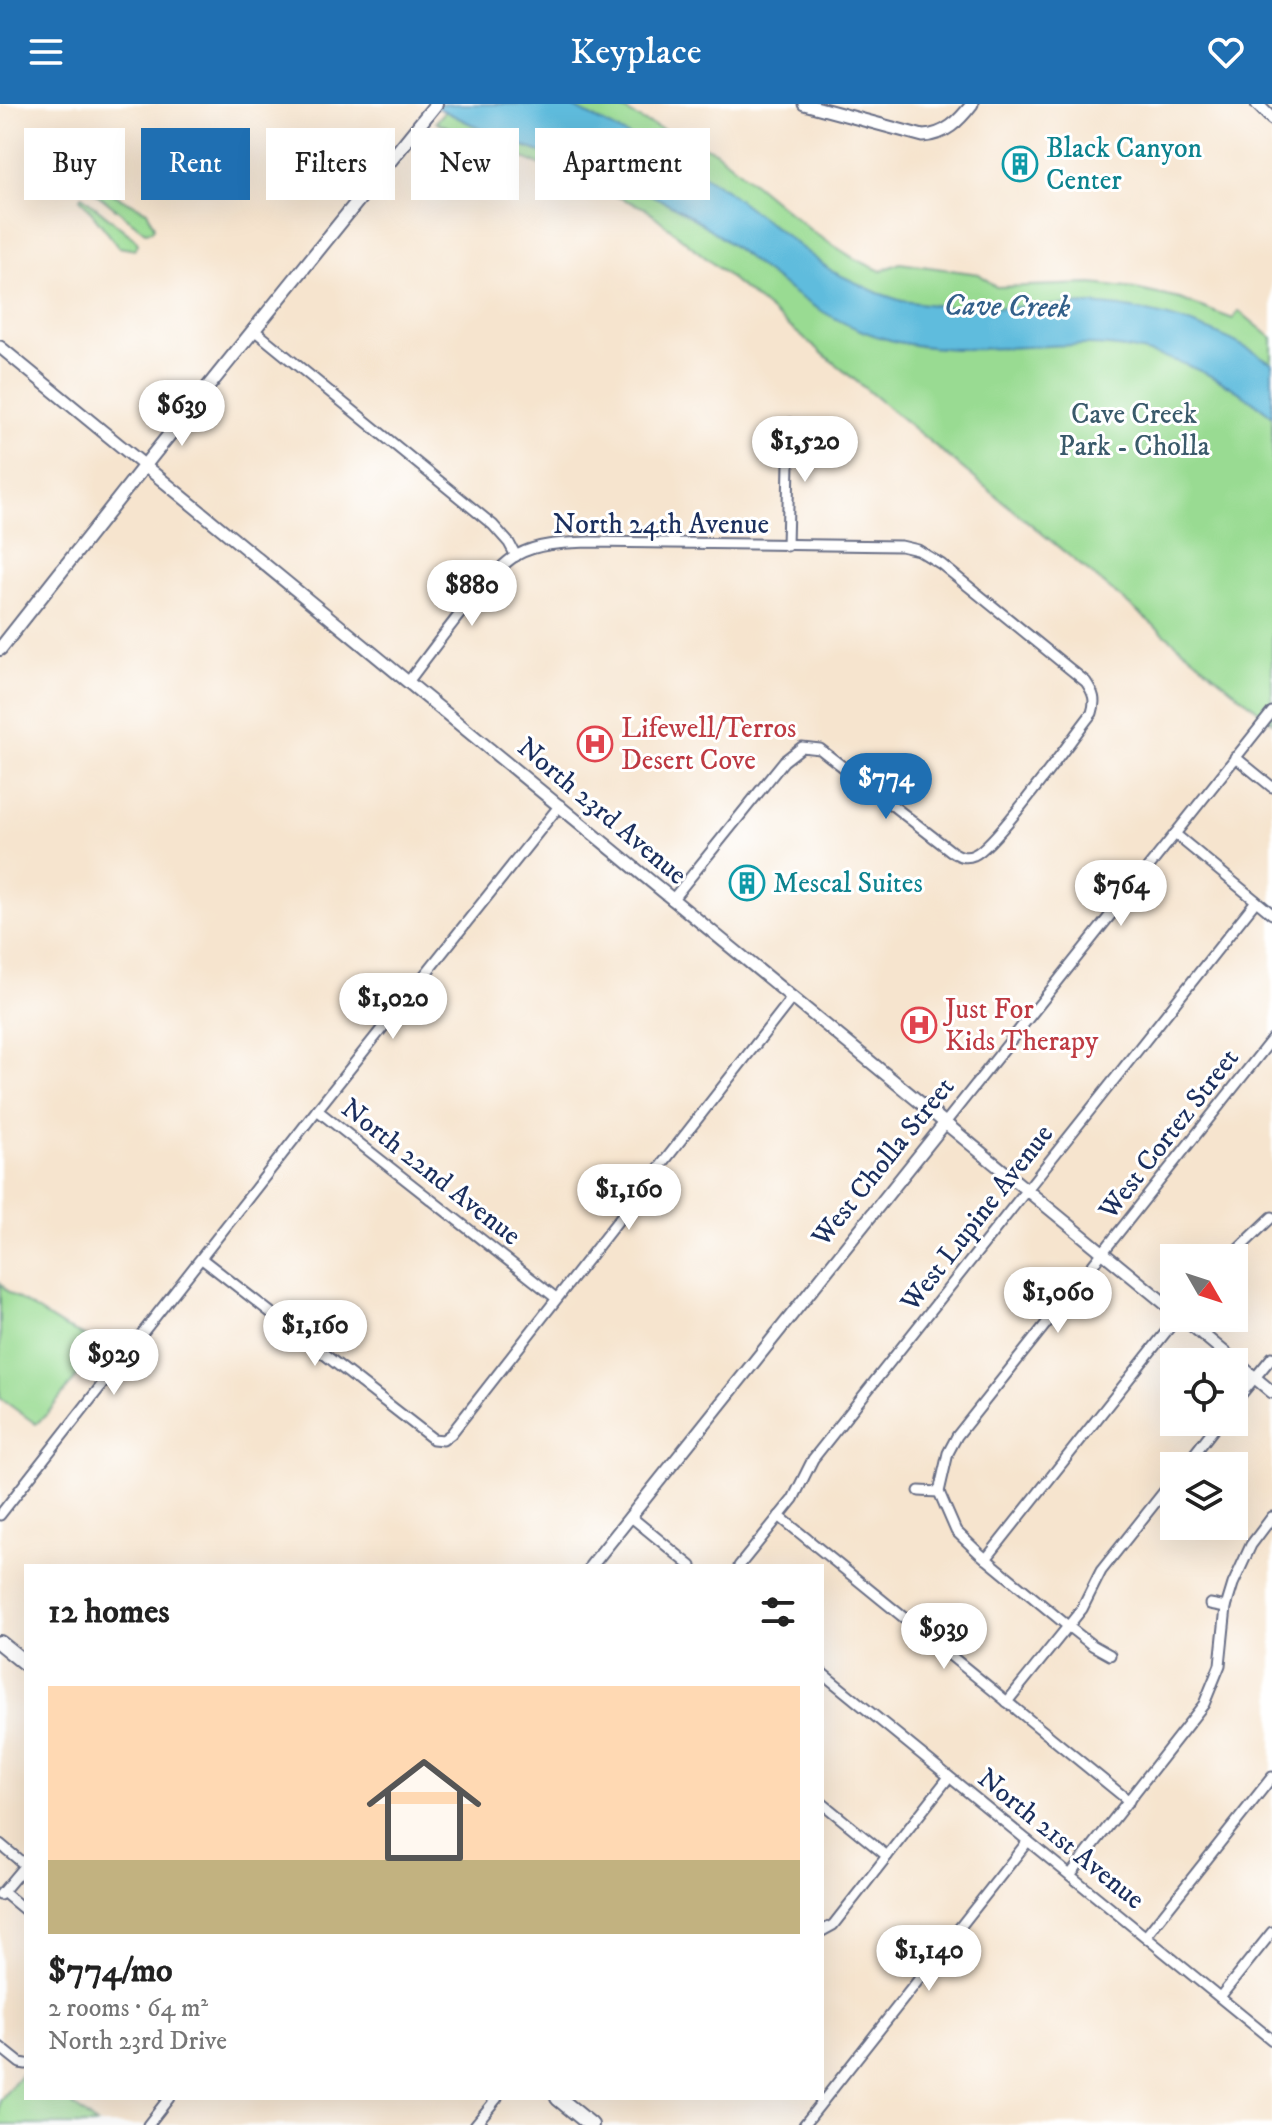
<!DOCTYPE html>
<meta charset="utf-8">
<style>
body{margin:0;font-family:"IM FELL DW Pica",serif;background:#f2f2f2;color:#222;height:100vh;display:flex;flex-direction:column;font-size:30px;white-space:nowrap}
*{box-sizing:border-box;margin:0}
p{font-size:26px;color:#767676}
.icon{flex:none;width:44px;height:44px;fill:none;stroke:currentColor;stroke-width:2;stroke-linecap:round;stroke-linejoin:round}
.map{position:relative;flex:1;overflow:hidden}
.side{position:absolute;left:24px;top:1460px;width:800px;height:536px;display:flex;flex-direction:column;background:#fff;border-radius:0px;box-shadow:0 8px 32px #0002}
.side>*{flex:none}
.top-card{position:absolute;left:24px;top:24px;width:800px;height:72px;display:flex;gap:16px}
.needle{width:52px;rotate:129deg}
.controls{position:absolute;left:1160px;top:1140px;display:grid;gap:16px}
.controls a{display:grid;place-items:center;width:88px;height:88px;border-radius:0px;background:#fff;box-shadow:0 8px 32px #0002;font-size:40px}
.price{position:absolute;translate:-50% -68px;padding:0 18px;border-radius:28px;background:#fff;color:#222;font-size:26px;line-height:52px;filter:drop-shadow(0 2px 4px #0008)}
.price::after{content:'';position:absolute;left:50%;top:48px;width:24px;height:18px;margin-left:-12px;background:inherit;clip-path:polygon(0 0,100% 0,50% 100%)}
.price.active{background:#1f6fb2;color:#fff}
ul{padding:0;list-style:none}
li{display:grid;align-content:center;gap:16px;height:424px;padding:0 24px}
li span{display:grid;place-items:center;height:248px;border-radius:0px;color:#555}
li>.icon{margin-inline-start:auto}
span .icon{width:144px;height:144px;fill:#fffc;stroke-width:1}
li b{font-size:34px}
h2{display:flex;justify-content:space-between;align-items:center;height:96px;padding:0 24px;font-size:34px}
.chip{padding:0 28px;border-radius:0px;background:#fff;box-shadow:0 8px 32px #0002;font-size:28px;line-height:72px}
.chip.active{background:#1f6fb2;color:#fff}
header{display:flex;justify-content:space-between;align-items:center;height:104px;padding:0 24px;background:#1f6fb2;color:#fff;font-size:36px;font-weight:600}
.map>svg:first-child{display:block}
</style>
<header><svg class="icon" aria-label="menu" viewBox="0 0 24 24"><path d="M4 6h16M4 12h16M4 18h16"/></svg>Keyplace<svg class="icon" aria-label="heart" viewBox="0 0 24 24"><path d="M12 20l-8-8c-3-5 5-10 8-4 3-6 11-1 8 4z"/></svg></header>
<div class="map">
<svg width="1272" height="2021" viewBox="0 0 1272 2021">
<rect width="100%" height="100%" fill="#fff"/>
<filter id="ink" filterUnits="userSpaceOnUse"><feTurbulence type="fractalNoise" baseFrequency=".0125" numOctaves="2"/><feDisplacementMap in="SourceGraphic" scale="16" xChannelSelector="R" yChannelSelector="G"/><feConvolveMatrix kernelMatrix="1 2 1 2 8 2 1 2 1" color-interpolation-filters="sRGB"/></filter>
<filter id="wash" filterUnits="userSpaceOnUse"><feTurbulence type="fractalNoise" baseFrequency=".006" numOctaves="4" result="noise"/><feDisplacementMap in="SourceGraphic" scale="32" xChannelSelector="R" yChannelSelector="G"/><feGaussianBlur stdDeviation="1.8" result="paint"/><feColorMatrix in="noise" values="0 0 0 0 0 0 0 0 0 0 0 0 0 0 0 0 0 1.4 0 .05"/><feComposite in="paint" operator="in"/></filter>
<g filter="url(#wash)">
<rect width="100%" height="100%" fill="#f6e4ce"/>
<g fill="#99db92" stroke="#5a8578" stroke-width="2">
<polygon points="451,0 614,0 645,18 715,47 814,129 855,155 881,167 900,159 979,170 996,183 1092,180 1135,185 1180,195 1233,215 1239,207 1272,234 1272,618 645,104 436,18"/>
<polygon points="91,79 147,107 154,123 152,127 145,128 89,84"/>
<polygon points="82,92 136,136 138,140 135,146 119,143 80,94"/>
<polygon points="0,1179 8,1188 64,1223 89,1234 100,1244 47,1310 36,1320 0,1294"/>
<polygon points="26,1964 26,1994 65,1994 97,2021 0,2021 0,1996"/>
</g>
<path fill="#5fbcdd" stroke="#3d769e" stroke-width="2" d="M431 0H567L688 62 722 83 833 168 878 189 902 197 966 205 1091 200C1157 205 1217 223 1272 259V312C1219 269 1153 240 1083 241 1014 241 947 254 879 233 792 205 747 142 671 101 619 73 562 57 507 36 481 26 456 13 431 0Z"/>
</g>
<g filter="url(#ink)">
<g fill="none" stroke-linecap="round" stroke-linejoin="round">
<g stroke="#686e85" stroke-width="13">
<g id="minor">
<polyline points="254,226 493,421 509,439 516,452"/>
<polyline points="787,442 790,319"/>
<path d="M408 578C432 547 487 468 517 451 539 439 565 439 589 438L901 442 918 446 941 460 1086 578C1094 590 1096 596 1092 609 1072 634 996 742 974 751 965 755 959 752 951 747L820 645 802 643 784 657 672 796"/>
<polyline points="1235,653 1272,683"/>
<polyline points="1175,730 1272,810"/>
<polyline points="317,1006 556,1194"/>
<polyline points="945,1019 1272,608"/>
<polyline points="1229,1154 1272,1113"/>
<polyline points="202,1155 433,1335 443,1336 451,1330 792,894"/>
<polyline points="1234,1299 1272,1253"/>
<polyline points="1185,1362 1219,1318"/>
<polyline points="919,1387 939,1388"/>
<polyline points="0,1411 317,1006 560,701"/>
<polyline points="630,1412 691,1462"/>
<polyline points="779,1412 1129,1697"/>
<polyline points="986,1455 1177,1214"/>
<polyline points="739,1462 793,1395 813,1355 1256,797"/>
<polyline points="1210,1500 1226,1503"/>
<polyline points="1110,1551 1092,1541 1069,1523 979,1449 956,1427 939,1388 948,1349 957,1332 1272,935"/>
<polyline points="822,1569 1272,1936"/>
<polyline points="1007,1598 1082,1505 1101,1467 1174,1375"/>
<polyline points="822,1699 887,1752"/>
<polyline points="0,1740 25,1761"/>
<polyline points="1070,1771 1204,1600 1220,1561 1226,1503 1233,1480 1251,1441 1272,1413"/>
<polyline points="3,1788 26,1807"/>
<polyline points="0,1791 26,1760"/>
<polyline points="822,1827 833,1821 949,1673"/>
<polyline points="1146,1832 1272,1673"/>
<polyline points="1220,1893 1272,1828"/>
<polyline points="0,1943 20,1959 26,1960"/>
<polyline points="148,2021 169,1994"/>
<polyline points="475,2021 497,1994"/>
<polyline points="804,2021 1028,1737"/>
</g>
</g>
<g stroke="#686e85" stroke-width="15">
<g id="tertiary">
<path d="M804 0 923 32C945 31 959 17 972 0"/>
<polyline points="1257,0 1272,15"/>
<polyline points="0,243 1174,1207"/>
<polyline points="1183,1214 1272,1288"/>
<polyline points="591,1462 945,1019"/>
</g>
</g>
<g stroke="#686e85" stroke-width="16">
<polyline id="secondary" points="0,545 153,351 436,0"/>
</g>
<g stroke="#686e85" stroke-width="18">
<g id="primary">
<polyline points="0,1539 26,1560"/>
<polyline points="558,1994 591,2021"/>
</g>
</g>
<use href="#minor" stroke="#fff" stroke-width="9"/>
<use href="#tertiary" stroke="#fff" stroke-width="11"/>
<use href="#secondary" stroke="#fff" stroke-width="12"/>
<use href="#primary" stroke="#fff" stroke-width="14"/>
</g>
</g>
<defs>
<g id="building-ring" transform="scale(1.8)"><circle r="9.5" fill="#fff" stroke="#0f9aa8" stroke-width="1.5"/><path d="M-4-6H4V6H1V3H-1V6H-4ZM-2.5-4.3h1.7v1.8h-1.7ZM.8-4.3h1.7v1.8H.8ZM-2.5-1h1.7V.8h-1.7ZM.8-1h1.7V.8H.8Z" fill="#0f9aa8"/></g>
<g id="hospital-ring" transform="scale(1.8)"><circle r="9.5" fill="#fff" stroke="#e0444e" stroke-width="1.5"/><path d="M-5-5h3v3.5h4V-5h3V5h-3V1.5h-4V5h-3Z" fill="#e0444e"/></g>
</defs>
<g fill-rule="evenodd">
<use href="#building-ring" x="1020" y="60"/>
<use href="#hospital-ring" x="595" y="640"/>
<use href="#building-ring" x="747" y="779"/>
<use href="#hospital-ring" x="919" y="921"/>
</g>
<g text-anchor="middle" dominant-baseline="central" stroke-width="6" stroke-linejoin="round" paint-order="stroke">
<g font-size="28" fill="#0d838f" stroke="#fff" text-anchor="start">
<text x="1046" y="44">Black Canyon<tspan x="1046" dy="32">Center</tspan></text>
<text x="773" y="779">Mescal Suites</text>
</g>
<g font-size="28" fill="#3a5a6b" stroke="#fff">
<text x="1134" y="310">Cave Creek<tspan x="1134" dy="32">Park - Cholla</tspan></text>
</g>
<g font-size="28" fill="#1b2f5e" stroke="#fff">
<text x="661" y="420">North 24th Avenue</text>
<text transform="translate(602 707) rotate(40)">North 23rd Avenue</text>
<text transform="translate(1169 1030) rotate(-52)">West Cortez Street</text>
<text transform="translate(883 1058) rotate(-51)">West Cholla Street</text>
<text transform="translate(431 1068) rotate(38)">North 22nd Avenue</text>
<text transform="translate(977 1114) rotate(-52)">West Lupine Avenue</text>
<text transform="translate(1061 1735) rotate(39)">North 21st Avenue</text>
</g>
<g font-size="28" fill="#be3a42" stroke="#fff" text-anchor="start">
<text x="621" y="624">Lifewell/Terros<tspan x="621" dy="32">Desert Cove</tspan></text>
<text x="945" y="905">Just For<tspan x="945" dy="32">Kids Therapy</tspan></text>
</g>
<g font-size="30" font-style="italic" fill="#33608a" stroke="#fff">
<text transform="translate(1007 203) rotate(1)">Cave Creek</text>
</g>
</g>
</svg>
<div class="controls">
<a><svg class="needle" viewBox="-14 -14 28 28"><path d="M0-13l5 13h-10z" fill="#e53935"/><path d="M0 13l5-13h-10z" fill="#767676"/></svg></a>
<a><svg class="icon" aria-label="locate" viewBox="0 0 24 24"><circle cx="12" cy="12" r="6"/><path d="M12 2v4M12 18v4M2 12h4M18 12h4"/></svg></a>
<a><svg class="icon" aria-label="layers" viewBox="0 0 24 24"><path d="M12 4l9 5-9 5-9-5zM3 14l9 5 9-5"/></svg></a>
</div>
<b class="price" style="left:182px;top:344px">$639</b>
<b class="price" style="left:805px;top:380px">$1,520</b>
<b class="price" style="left:472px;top:524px">$880</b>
<b class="price active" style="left:886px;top:717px">$774</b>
<b class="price" style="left:1121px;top:824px">$764</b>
<b class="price" style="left:393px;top:937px">$1,020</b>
<b class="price" style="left:629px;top:1128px">$1,160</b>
<b class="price" style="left:1058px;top:1231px">$1,060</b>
<b class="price" style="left:315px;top:1264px">$1,160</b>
<b class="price" style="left:114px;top:1293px">$929</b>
<b class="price" style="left:944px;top:1567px">$939</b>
<b class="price" style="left:929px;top:1889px">$1,140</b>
<div class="top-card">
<a class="chip">Buy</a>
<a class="chip active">Rent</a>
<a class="chip">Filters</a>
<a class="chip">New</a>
<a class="chip">Apartment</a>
</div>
<section class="side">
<h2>12 homes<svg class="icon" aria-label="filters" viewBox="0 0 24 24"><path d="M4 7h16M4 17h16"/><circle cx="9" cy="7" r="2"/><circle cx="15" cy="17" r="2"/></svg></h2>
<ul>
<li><span style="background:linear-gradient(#ffd9b3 70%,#c2b280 0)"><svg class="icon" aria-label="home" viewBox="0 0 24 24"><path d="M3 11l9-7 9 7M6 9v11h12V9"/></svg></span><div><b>$774/mo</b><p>2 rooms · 64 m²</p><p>North 23rd Drive</p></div></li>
</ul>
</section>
</div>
